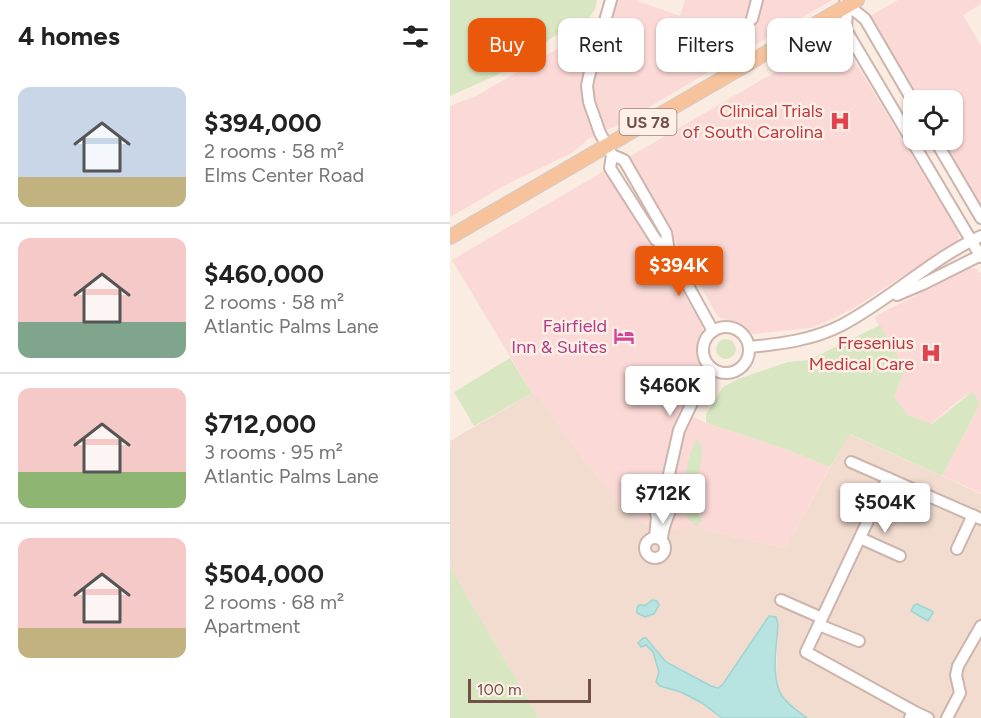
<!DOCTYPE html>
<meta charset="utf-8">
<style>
body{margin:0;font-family:Figtree,sans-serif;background:#f6f6f6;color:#222;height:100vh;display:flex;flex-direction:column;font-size:22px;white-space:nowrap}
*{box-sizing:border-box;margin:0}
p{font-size:20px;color:#767676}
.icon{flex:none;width:33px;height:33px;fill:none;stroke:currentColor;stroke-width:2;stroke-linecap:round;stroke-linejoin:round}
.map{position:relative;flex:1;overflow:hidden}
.panel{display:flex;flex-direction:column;background:#fff;width:450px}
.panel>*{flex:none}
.guide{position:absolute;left:18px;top:18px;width:423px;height:54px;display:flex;gap:12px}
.controls{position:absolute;left:453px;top:90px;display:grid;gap:12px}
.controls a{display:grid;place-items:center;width:60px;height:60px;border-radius:12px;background:#fff;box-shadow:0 2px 4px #0004;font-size:30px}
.scale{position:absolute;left:18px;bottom:15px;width:123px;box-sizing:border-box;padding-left:6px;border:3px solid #71504a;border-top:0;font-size:16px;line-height:21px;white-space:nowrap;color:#71504a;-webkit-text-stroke:4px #fef0e7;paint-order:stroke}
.price{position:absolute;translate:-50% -51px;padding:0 14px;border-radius:6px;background:#fff;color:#222;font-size:20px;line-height:39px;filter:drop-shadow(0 2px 3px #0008)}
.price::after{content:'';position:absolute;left:50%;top:36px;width:18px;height:14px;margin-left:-9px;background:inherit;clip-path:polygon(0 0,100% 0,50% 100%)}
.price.on{background:#ea580c;color:#fff}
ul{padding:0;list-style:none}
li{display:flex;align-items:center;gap:18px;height:150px;padding:0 18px}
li+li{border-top:2px solid #e0e0e0}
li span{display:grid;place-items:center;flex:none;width:168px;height:120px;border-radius:12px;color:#555}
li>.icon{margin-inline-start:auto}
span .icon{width:72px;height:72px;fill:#fffc;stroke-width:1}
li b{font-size:26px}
h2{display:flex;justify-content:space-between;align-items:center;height:72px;padding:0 18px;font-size:26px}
.chip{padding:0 21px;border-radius:12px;background:#fff;box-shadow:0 2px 4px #0004;font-size:21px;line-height:54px}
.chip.on{background:#ea580c;color:#fff}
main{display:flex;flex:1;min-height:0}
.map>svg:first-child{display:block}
</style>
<main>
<section class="panel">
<h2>4 homes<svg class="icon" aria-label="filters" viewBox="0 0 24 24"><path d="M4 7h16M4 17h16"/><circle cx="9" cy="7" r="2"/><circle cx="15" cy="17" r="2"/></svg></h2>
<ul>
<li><span style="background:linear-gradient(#c9d6e8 75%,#c2b280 0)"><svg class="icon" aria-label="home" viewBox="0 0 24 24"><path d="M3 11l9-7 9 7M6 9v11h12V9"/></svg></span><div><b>$394,000</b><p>2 rooms · 58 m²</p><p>Elms Center Road</p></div></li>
<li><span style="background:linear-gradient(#f6c9c9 70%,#7fa58c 0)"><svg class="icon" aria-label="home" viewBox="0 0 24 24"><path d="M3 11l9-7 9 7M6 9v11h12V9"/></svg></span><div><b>$460,000</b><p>2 rooms · 58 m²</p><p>Atlantic Palms Lane</p></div></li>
<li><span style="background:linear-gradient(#f6c9c9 70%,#8fb573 0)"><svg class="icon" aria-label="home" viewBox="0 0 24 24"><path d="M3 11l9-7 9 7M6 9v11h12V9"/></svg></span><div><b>$712,000</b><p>3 rooms · 95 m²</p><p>Atlantic Palms Lane</p></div></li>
<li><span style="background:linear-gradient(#f6c9c9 75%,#c2b280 0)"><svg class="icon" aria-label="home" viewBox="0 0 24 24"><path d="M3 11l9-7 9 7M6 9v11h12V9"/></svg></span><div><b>$504,000</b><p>2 rooms · 68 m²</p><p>Apartment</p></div></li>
</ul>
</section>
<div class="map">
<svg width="531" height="718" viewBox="0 0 531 718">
<rect width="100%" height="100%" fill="#fbece2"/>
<polygon fill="#f2dcd0" points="82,393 92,400 133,459 166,500 195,525 205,528 229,530 233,525 335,548 399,434 531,494 531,718 356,718 341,707 330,694 326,676 328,624 315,621 307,636 273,684 269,688 261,686 216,662 202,644 196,645 203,652 209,672 206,682 210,686 231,692 252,703 272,718 89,718 0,567 0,441"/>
<g fill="#fbd9d6">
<polygon points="161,0 185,0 230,16 235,0 382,0 168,125 138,139 124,152 59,183 0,217 0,106 26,96 114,45 128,44 146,49"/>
<polygon points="448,0 531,0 531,4 513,15 531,46 531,218 485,140 502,140 502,100 464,100 415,19"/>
<polygon points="389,35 507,230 509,236 508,240 404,308 374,323 360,328 303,334 290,324 268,317 179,157"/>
<polygon points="154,171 225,278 251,323 253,331 248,346 249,356 254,368 259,372 237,414 256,423 338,450 380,467 335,548 233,525 228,531 213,530 217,515 217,484 206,494 205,528 195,525 166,500 133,459 92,400 82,393 2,260"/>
<polygon points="519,268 525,268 531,273 531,493 492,476 530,404 523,391 508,401 481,424 458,415 444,397 455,369 424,317"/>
</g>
<g fill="#d8e7c1">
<polygon points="0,0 147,0 145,9 132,28 106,35 47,75 0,96"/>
<polygon points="430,325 455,369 444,397 458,415 482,424 523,391 530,404 492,476 400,434 380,467 338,450 256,423 256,414 273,387 288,379 338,362 359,360"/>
<circle cx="276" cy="349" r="10"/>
<polygon points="60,358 82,393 24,426 4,392"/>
<path d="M247 439C260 451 242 483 245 503 246 509 250 515 252 521L247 527C242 522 237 519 235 513 229 498 238 451 247 439Z"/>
<polygon points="0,567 89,718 0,718"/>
</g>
<g fill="#b7e3e0" stroke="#9ed4d1" stroke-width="1.5">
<polygon points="202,600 207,601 209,605 204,614 195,617 187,613 187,608 189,605 196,605"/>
<polygon points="467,604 482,611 483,613 478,621 461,611 464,605"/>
<path d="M319 616 326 617 328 624C327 645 320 677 332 696 338 705 348 711 357 718H272L252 703 231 692 210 686 206 682 209 672 203 652 196 645 191 647 188 643 193 638H196L216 662 261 686 268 688 273 684Z"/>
</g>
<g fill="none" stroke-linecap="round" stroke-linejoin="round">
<g stroke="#cdb4ac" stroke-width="14">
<g id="minor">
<polyline points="161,0 139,76 137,86 139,102 150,133 162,155 160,168 206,240 219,251 263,331"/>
<polyline points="395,3 415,19 464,103"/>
<polyline points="397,6 396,30 531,257"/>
<polyline points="302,19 307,0"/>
<polyline points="485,140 531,218"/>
<polyline points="162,155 174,160 216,233 219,251"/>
<polyline points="447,295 473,284 531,255"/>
<circle cx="276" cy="350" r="23"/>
<path d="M299 347C331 344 363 340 392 325 441 299 481 259 531 236"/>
<polyline points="401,462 531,519"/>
<polyline points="438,478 356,652 463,711 460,718"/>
<circle cx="205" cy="548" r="10"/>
<polyline points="205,538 207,517 204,506 206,494 217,483 229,430 253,380 262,369"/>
<polyline points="410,538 450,556"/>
<path d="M212 540C212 517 231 505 217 483"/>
<polyline points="507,549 523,515"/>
<polyline points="331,600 372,618"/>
<polyline points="369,625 409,641"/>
<polyline points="463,711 478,718"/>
<polyline points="497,718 510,693 506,675 508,666 531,626"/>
</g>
</g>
<g stroke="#d4cac9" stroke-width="16">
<polyline id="major" points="0,237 407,0"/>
</g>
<use href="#minor" stroke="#fff" stroke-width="10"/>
<use href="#major" stroke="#f7c39c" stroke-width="14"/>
</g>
<defs>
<g id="hospital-bare" transform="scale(1.62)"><path d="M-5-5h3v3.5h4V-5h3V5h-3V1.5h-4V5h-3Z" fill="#e0444e" stroke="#fef0e7" stroke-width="2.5" paint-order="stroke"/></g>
<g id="hotel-bare" transform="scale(1.62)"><path d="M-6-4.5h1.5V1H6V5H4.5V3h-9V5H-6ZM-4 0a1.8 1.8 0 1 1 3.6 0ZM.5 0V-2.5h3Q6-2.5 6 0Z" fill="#d1479c" stroke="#fef0e7" stroke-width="2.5" paint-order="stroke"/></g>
</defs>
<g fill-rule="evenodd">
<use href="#hospital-bare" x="390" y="121"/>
<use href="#hotel-bare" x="174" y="336"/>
<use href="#hospital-bare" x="481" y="353"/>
</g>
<g text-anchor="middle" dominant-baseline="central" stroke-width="5" stroke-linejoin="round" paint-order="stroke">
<rect fill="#fef0e7" stroke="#9b8079" stroke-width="1.5" x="169.5" y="109" width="57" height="26" rx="4.5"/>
<g font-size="16" font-weight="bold" fill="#71504a">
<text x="198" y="122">US 78</text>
</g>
<g font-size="18" fill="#be3a42" stroke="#fef0e7" text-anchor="end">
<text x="373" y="111">Clinical Trials<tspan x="373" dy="21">of South Carolina</tspan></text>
<text x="464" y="343">Fresenius<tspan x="464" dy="21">Medical Care</tspan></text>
</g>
<g font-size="18" fill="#b23c85" stroke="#fef0e7" text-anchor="end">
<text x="157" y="326">Fairfield<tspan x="157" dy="21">Inn &amp; Suites</tspan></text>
</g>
</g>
</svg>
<div class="controls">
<a><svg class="icon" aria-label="locate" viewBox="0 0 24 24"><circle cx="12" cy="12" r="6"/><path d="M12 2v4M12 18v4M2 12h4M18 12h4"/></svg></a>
</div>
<div class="scale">100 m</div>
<b class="price on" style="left:229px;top:297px">$394K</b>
<b class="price" style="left:220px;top:417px">$460K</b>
<b class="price" style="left:213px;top:525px">$712K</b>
<b class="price" style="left:435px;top:534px">$504K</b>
<div class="guide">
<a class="chip on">Buy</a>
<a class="chip">Rent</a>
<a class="chip">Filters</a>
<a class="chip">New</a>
</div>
</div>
</main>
